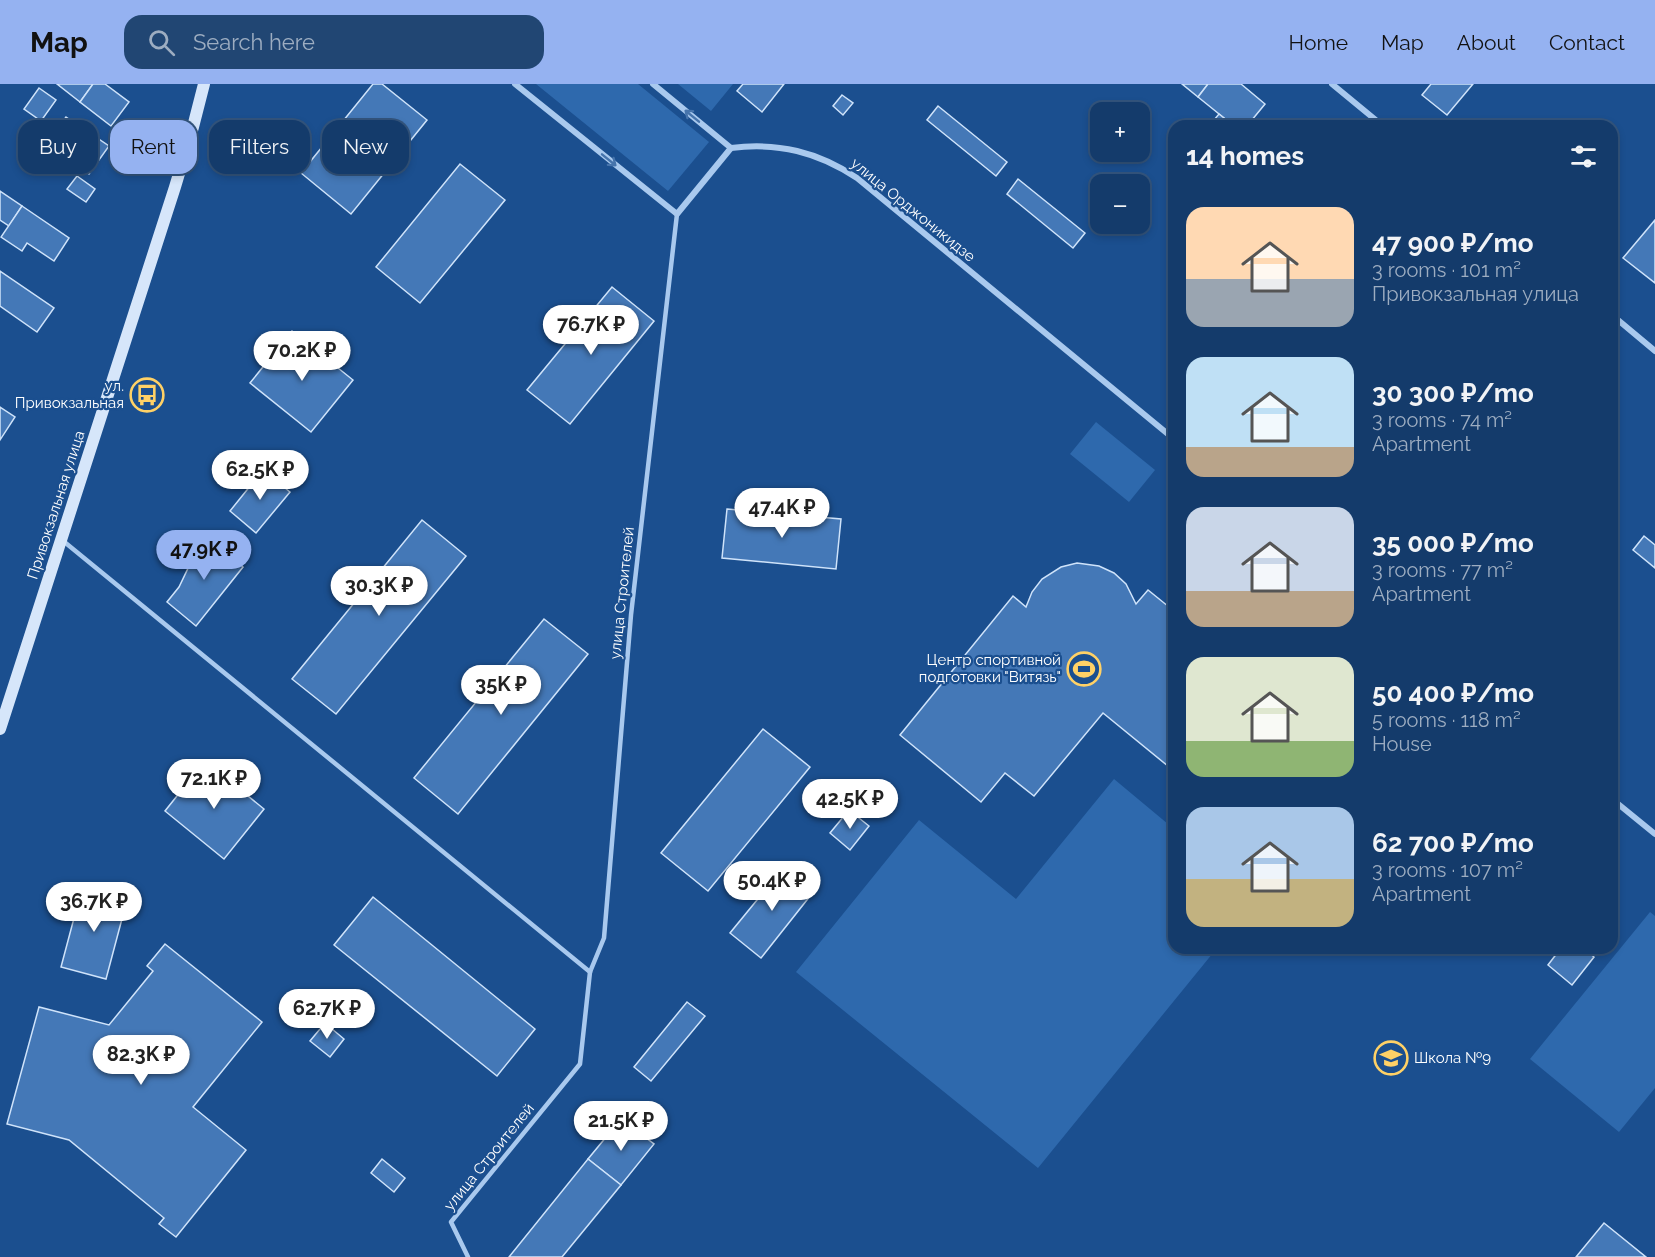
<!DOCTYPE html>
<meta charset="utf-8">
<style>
body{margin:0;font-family:Raleway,sans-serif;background:#214673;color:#f1f3f6;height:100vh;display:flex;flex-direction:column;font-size:22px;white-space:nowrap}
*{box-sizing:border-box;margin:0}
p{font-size:20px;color:#9dadc1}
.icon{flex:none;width:33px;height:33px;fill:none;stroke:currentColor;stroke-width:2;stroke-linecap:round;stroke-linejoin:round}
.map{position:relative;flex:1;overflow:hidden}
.side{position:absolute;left:1168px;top:36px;width:450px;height:834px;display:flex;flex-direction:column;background:#143b6b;border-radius:18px;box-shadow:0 3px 9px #0003,0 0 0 2px #33557e}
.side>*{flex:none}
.banner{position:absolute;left:18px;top:36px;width:570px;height:54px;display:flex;gap:12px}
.fabs{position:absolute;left:1090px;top:18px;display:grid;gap:12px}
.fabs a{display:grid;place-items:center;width:60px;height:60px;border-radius:12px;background:#143b6b;box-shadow:0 3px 9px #0003,0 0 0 2px #33557e;font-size:30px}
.price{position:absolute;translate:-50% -51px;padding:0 14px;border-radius:21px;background:#fff;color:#222;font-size:20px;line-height:39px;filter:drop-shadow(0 2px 3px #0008)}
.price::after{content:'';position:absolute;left:50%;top:36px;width:18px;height:14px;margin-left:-9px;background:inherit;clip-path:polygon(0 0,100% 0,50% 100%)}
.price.active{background:#95b2f1;color:#111}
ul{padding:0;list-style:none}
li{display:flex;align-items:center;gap:18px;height:150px;padding:0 18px}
li span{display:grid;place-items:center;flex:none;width:168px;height:120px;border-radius:18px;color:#555}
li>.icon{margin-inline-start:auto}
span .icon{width:72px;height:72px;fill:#fffc;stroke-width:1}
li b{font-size:26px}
h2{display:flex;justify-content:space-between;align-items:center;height:72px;padding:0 18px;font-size:26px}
.chip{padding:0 21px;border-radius:18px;background:#143b6b;box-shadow:0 3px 9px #0003,0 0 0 2px #33557e;font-size:21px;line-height:54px}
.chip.active{background:#95b2f1;color:#111}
header{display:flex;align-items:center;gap:36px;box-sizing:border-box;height:84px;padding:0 30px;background:#95b2f1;color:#111}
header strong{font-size:28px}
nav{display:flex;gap:33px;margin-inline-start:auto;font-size:21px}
.search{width:420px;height:54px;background:#214673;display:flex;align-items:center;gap:15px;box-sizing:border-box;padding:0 21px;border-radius:18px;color:#9dadc1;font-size:22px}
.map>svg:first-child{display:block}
</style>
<header>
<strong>Map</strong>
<div class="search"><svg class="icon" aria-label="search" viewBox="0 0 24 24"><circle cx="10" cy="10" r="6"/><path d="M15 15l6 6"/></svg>Search here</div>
<nav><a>Home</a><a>Map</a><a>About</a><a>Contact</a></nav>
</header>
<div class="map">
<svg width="1655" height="1173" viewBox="0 0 1655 1173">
<rect width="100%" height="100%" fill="#1b4f8f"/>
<g fill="#2e69ad">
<polygon points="536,0 638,0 709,58 668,107"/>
<polygon points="678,0 733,0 711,27"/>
<polygon points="1096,338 1155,386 1129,418 1070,370"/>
<polygon points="1114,695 1174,745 1174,864 1217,864 1038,1084 796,888 919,736 1016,815"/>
<polygon points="1650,828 1655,832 1655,1004 1619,1048 1530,975"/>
</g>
<g fill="#4478b7" stroke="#cfe3fa" stroke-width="1.5">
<polygon points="57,0 93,0 80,18"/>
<polygon points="93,0 105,0 129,18 111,42 80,18"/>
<polygon points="373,0 382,0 427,36 351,130 301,89"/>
<polygon points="743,0 784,0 762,28 737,7"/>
<polygon points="1182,0 1208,0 1198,13"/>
<polygon points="1208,0 1241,0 1265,20 1247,42 1234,42 1198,13"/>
<polygon points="1431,0 1473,0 1447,31 1422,11"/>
<polygon points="39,4 56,16 41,37 24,25"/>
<polygon points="842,11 853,19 843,31 833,22"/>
<polygon points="938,22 1007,78 996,92 927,36"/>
<polygon points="1219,30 1234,42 1209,42"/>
<polygon points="66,33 109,62 89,90 61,70 69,59 54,49"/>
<polygon points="29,39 50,55 41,68 19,54"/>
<polygon points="54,49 69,59 61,70 70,77 62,89 38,73"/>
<polygon points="460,80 505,116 420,219 376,183"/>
<polygon points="77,92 95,105 86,118 67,105"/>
<polygon points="1018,95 1085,149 1073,164 1007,110"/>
<polygon points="0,107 22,122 9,142 0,136"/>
<polygon points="22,122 69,154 54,177 27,159 22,167 1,153"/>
<polygon points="1655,136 1655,199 1623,174"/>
<polygon points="0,187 54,224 37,248 0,222"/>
<polygon points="612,203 654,237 570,340 527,306"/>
<polygon points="292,247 353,296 311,348 250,299"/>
<polygon points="0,323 15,333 0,356"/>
<polygon points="263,386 290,408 256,449 230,427"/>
<polygon points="727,425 841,435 836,485 722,474"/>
<polygon points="422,436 466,472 336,630 292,595"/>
<polygon points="204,451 243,483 196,542 167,518 179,503"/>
<polygon points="1644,452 1655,461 1655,484 1633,466"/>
<polygon points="1077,479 1099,482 1114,489 1126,500 1136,520 1148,506 1174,527 1174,687 1103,629 1034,712 1005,689 981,718 900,651 1013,512 1026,523 1032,508 1042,495 1061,483"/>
<polygon points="544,535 588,570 458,730 414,694"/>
<polygon points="763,645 810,683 708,807 661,769"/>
<polygon points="205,677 264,725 224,775 165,727"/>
<polygon points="849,726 869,742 850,766 830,749"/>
<polygon points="784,783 814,807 761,874 730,849"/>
<polygon points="82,804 127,816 106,895 61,883"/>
<polygon points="373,813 535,945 497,992 334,861"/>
<polygon points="165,860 262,938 193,1023 246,1066 176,1153 159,1140 164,1134 69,1056 7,1040 39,923 109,941 153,887 147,882"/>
<polygon points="1561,864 1583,864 1594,873 1572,901 1548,881"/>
<polygon points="687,918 705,932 651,997 634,983"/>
<polygon points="325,939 344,955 330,973 310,957"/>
<polygon points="621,1035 654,1060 621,1101 588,1075"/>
<polygon points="382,1075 405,1094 394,1108 371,1089"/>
<polygon points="588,1075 621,1101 562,1173 509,1173"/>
<polygon points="1604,1139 1646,1173 1576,1173"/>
</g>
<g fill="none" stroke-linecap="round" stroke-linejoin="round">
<g stroke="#a9c9ee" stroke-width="4.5">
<polyline points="62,456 590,888"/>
<polyline points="468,1173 451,1138 580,980 590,888 604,854 631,531 677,130"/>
</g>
<g stroke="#a9c9ee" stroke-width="6">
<path d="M515 0 677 130 731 64C778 58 818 68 857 94L1174 355"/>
<polyline points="653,0 731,64"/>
<polyline points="1332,0 1383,42"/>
<polyline points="1612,231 1655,267"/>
<polyline points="1612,715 1655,750"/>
</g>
<polyline stroke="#d6e6fa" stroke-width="12" points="0,645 175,103 193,43 204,0"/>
</g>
<defs><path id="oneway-shaft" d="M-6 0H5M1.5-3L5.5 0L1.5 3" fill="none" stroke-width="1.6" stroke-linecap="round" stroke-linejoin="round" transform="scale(1.5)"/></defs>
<g stroke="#4674ac">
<use href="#oneway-shaft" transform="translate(692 32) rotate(-141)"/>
<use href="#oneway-shaft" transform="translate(609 76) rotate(39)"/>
</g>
<defs>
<g id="bus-ring" transform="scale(1.725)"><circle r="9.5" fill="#1b4f8f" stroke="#ffd166" stroke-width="1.5"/><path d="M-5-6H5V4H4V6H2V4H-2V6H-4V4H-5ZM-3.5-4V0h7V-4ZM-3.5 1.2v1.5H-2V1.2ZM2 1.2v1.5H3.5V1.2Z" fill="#ffd166"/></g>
<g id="stadium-ring" transform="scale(1.725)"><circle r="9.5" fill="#1b4f8f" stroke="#ffd166" stroke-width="1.5"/><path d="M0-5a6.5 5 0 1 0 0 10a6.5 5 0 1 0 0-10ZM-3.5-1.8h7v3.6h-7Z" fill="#ffd166"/></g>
<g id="school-ring" transform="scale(1.725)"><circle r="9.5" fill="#1b4f8f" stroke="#ffd166" stroke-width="1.5"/><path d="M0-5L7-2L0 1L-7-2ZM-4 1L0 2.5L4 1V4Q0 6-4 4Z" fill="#ffd166"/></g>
</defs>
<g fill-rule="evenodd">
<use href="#bus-ring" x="147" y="311"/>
<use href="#stadium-ring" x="1084" y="585"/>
<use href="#school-ring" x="1391" y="974"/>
</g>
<g text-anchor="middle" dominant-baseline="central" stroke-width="4.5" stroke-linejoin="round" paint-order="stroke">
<g font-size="15" fill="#fff" stroke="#1b4f8f">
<text transform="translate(913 126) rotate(39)">улица Орджоникидзе</text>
<text transform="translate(56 421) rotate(-72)">Привокзальная улица</text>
<text transform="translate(622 509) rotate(-84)">улица Строителей</text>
<text transform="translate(489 1073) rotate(-51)">улица Строителей</text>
</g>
<g font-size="15" fill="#fff" stroke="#1b4f8f" text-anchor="end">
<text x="124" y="302">ул.<tspan x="124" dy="17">Привокзальная</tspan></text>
<text x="1061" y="576">Центр спортивной<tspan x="1061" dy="17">подготовки "Витязь"</tspan></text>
<text x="1414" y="974" text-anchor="start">Школа №9</text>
</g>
</g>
</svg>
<div class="fabs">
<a>+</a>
<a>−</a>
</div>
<b class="price" style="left:591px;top:272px">76.7K ₽</b>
<b class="price" style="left:302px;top:298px">70.2K ₽</b>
<b class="price" style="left:260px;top:417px">62.5K ₽</b>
<b class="price" style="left:782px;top:455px">47.4K ₽</b>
<b class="price active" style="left:204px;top:497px">47.9K ₽</b>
<b class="price" style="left:379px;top:533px">30.3K ₽</b>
<b class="price" style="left:501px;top:632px">35K ₽</b>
<b class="price" style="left:214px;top:726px">72.1K ₽</b>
<b class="price" style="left:850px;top:746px">42.5K ₽</b>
<b class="price" style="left:772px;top:828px">50.4K ₽</b>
<b class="price" style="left:94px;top:849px">36.7K ₽</b>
<b class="price" style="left:327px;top:956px">62.7K ₽</b>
<b class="price" style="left:141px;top:1002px">82.3K ₽</b>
<b class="price" style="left:621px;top:1068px">21.5K ₽</b>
<div class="banner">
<a class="chip">Buy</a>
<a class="chip active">Rent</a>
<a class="chip">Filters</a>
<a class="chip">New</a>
</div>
<section class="side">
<h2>14 homes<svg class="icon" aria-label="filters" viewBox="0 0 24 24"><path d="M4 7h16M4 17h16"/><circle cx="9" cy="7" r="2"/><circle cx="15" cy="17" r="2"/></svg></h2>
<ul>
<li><span style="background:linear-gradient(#ffd9b3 60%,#9aa5b1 0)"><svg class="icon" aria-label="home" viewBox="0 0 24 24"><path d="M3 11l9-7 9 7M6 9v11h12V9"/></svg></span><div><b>47 900 ₽/mo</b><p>3 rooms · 101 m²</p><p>Привокзальная улица</p></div></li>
<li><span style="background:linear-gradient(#bfe0f5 75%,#b9a48a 0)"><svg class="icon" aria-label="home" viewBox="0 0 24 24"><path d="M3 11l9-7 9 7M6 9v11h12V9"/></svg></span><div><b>30 300 ₽/mo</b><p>3 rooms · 74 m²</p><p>Apartment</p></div></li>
<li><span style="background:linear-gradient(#c9d6e8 70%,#b9a48a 0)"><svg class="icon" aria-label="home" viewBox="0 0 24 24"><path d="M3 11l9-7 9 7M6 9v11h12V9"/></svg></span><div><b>35 000 ₽/mo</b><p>3 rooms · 77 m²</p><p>Apartment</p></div></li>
<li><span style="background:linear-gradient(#dfe7d0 70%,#8fb573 0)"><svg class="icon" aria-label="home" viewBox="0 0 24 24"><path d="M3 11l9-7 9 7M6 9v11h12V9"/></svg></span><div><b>50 400 ₽/mo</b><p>5 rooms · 118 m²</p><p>House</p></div></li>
<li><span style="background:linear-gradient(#a9c7e8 60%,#c2b280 0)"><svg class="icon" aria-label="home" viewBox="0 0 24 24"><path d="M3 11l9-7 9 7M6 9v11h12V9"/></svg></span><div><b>62 700 ₽/mo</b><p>3 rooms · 107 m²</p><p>Apartment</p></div></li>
</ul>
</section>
</div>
